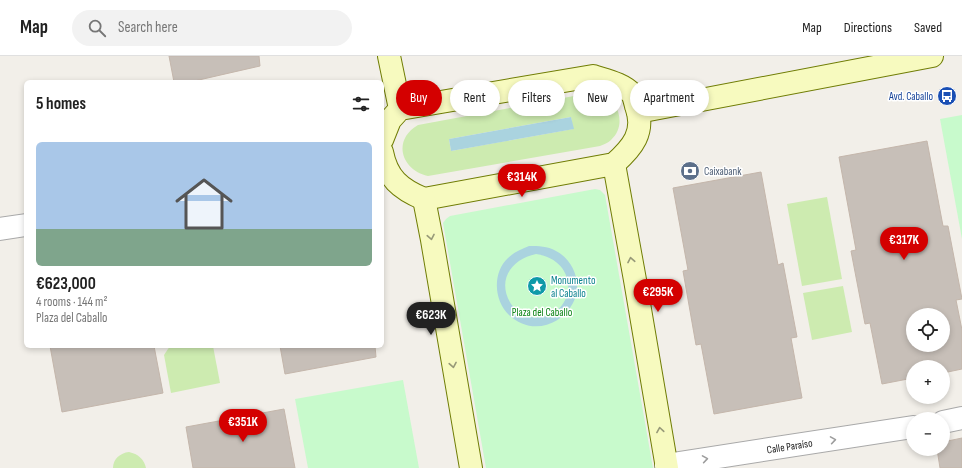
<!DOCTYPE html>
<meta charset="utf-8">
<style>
body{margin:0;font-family:"Sofia Sans Condensed",sans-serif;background:#f2f2f2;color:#222;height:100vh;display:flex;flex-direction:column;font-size:15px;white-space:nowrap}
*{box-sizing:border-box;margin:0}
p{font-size:13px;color:#767676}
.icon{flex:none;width:22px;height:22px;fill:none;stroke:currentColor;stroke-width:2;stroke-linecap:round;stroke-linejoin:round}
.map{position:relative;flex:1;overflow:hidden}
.side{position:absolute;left:24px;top:24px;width:360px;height:268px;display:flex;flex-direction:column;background:#fff;border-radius:6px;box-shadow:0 2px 6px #0003}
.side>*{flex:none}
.banner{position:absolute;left:396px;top:24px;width:380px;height:36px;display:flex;gap:8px}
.fabs{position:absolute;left:906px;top:252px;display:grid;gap:8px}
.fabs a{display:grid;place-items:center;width:44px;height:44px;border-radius:50%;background:#fff;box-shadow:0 2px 6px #0003;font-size:20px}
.price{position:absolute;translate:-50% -34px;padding:0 9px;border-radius:14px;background:#d40000;color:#fff;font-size:13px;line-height:26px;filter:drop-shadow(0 1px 2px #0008)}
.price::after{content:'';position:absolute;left:50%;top:24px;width:12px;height:9px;margin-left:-6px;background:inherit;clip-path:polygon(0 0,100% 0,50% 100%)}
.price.selected{background:#222;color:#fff}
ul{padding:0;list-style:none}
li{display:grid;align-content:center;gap:8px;height:212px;padding:0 12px}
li+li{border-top:1px solid #e0e0e0}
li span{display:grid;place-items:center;height:124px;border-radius:6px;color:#555}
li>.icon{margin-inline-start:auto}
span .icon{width:72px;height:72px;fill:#fffc;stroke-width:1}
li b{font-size:17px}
h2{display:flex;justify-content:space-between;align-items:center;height:48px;padding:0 12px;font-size:17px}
.chip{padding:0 14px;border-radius:18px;background:#fff;box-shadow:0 2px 6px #0003;font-size:14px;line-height:36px}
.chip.selected{background:#d40000;color:#fff}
header{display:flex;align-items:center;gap:24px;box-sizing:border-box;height:56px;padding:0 20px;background:#fff;border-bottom:1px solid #e0e0e0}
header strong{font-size:19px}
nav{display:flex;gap:22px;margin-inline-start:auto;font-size:14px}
.search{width:280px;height:36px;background:#f2f2f2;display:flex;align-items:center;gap:10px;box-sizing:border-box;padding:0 14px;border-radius:22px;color:#767676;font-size:15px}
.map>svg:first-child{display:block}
</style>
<header>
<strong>Map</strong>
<div class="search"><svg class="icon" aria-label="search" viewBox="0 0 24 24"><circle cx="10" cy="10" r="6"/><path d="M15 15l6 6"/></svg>Search here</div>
<nav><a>Map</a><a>Directions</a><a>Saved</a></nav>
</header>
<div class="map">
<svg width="962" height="412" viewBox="0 0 962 412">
<rect width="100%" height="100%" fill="#f2efe9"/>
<g fill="#cdebb0" fill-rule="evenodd">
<path d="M590 37C594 38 599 37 603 39 620 46 626 71 611 84 608 87 604 88 600 90L428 120C401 114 392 84 418 69ZM571 61 573 73 451 95 449 83Z"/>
<polygon points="827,141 842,223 802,230 787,148"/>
<polygon points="843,230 852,276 812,284 803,237"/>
<polygon points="170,290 213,290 220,327 171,337 164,299"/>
<path d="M129 396C138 398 144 403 146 412H113C113 403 120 397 129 396Z"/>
</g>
<g fill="#c8facc">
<polygon points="962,59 962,183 940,63"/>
<polygon points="595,133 600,134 605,139 653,412 486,412 443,167 446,163 450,160"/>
<polygon points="403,324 419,412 308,412 295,343"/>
</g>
<g fill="#aad3df" fill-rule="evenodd">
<polygon points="571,61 574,73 451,95 449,83"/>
<path d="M529 190C539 190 547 190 556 195 574 204 583 229 573 247 560 271 530 279 509 259 494 245 492 217 508 202 514 196 522 193 529 190ZM536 198C584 205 575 266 531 261 523 260 516 254 511 248 496 224 512 203 536 198Z"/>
</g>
<g fill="#c7bfb8" stroke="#c4b6ab" fill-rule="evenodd">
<polygon points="169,0 259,0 260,10 190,26 174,26"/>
<path d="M927 85 943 170H948L962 243 956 244 962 274V313L943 317V311H913V322L882 328 870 267 865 268 851 195 856 194 839 101ZM913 259H943V289H913Z"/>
<polygon points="761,116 778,209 783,207 797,281 791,282 802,342 714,358 701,288 696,289 683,215 688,214 673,132"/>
<polygon points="50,290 154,290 163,337 62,356"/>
<polygon points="280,290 375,290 376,301 285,318"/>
<polygon points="284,353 295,412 193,412 186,371"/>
<polygon points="962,382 962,412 940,412 937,393 943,393 943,386"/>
</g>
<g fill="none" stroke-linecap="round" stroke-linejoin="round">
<g stroke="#a9a9a9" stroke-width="24">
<g id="minor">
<polyline points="943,366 962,362"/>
<path id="s1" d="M666 409 913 371"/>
</g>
</g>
<g stroke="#a9a9a9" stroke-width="24">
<polyline id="tertiary" points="0,173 26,169"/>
</g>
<g stroke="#707d05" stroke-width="24">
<g id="secondary">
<polyline points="389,0 400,53"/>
<polyline points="638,56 932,0"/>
<path d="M382 84 390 64 400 53 593 20C605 24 624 28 632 38 634 41 635 46 636 50 646 76 632 92 614 108L424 143C400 133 387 122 382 96"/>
<polyline points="614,108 635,224 667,412"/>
<polyline points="424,143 432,184 471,412"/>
</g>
</g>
<use href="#minor" stroke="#fff" stroke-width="22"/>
<use href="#tertiary" stroke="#fff" stroke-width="22"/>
<use href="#secondary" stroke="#f7fabf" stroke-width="22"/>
</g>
<defs><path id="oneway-chevron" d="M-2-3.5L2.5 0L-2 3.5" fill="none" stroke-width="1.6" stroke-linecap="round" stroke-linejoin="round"/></defs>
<g stroke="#979978">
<use href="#oneway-chevron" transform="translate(431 181) rotate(79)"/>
<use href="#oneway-chevron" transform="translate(631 204) rotate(-101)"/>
<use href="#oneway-chevron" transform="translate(453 309) rotate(80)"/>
<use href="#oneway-chevron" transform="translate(660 374) rotate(-99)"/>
</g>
<g stroke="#9c9c9c">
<use href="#oneway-chevron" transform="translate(833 384) rotate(-9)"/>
<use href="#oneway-chevron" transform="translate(705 403) rotate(-9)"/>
</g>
<defs>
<g id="bus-disc" transform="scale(1)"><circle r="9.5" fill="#1a4fb4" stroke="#fff"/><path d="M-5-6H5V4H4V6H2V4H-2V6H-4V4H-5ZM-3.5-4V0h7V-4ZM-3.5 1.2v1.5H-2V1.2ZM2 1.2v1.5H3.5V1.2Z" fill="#fff"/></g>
<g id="bank-disc" transform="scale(1)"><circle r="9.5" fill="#5c6f8a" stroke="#fff"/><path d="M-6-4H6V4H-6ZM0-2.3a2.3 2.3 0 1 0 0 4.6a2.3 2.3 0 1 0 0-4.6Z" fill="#fff"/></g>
<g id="sight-disc" transform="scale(1)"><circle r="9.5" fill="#0f9aa8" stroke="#fff"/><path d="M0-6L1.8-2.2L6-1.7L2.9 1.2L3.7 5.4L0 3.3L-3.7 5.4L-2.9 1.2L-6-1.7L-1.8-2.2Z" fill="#fff"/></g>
</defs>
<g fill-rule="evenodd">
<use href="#bus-disc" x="947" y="40"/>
<use href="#bank-disc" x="690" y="115"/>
<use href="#sight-disc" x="537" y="230"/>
</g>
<g text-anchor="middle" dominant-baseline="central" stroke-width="3" stroke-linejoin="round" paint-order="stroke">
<g font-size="11" fill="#164399" stroke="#fff" text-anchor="end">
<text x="933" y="40">Avd. Caballo</text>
</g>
<g font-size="11" fill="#4e5e75" stroke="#fff" text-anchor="start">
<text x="704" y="115">Caixabank</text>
</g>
<g font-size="11" fill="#0d838f" stroke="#fff" text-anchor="start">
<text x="551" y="224">Monumento<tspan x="551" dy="13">al Caballo</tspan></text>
</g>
<g font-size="11" fill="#0c8416" stroke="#fff">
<text x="542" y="256">Plaza del Caballo</text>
</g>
<g font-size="11" fill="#222" stroke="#fff">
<text stroke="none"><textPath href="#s1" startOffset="125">Calle Paraíso</textPath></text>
</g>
</g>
</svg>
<div class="fabs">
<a><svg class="icon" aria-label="locate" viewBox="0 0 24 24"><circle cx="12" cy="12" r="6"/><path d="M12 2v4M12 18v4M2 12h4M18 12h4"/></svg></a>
<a>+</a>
<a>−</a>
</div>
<b class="price" style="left:522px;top:142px">€314K</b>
<b class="price" style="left:904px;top:205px">€317K</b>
<b class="price" style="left:658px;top:257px">€295K</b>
<b class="price selected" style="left:431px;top:280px">€623K</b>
<b class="price" style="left:243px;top:387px">€351K</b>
<div class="banner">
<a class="chip selected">Buy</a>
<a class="chip">Rent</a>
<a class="chip">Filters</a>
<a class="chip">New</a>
<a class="chip">Apartment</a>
</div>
<section class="side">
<h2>5 homes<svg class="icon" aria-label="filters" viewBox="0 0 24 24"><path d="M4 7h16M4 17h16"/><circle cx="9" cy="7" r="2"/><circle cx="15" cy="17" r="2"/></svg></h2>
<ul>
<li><span style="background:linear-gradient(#a9c7e8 70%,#7fa58c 0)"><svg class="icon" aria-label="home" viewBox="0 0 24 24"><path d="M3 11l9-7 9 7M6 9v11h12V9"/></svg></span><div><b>€623,000</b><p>4 rooms · 144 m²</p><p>Plaza del Caballo</p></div></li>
</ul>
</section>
</div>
